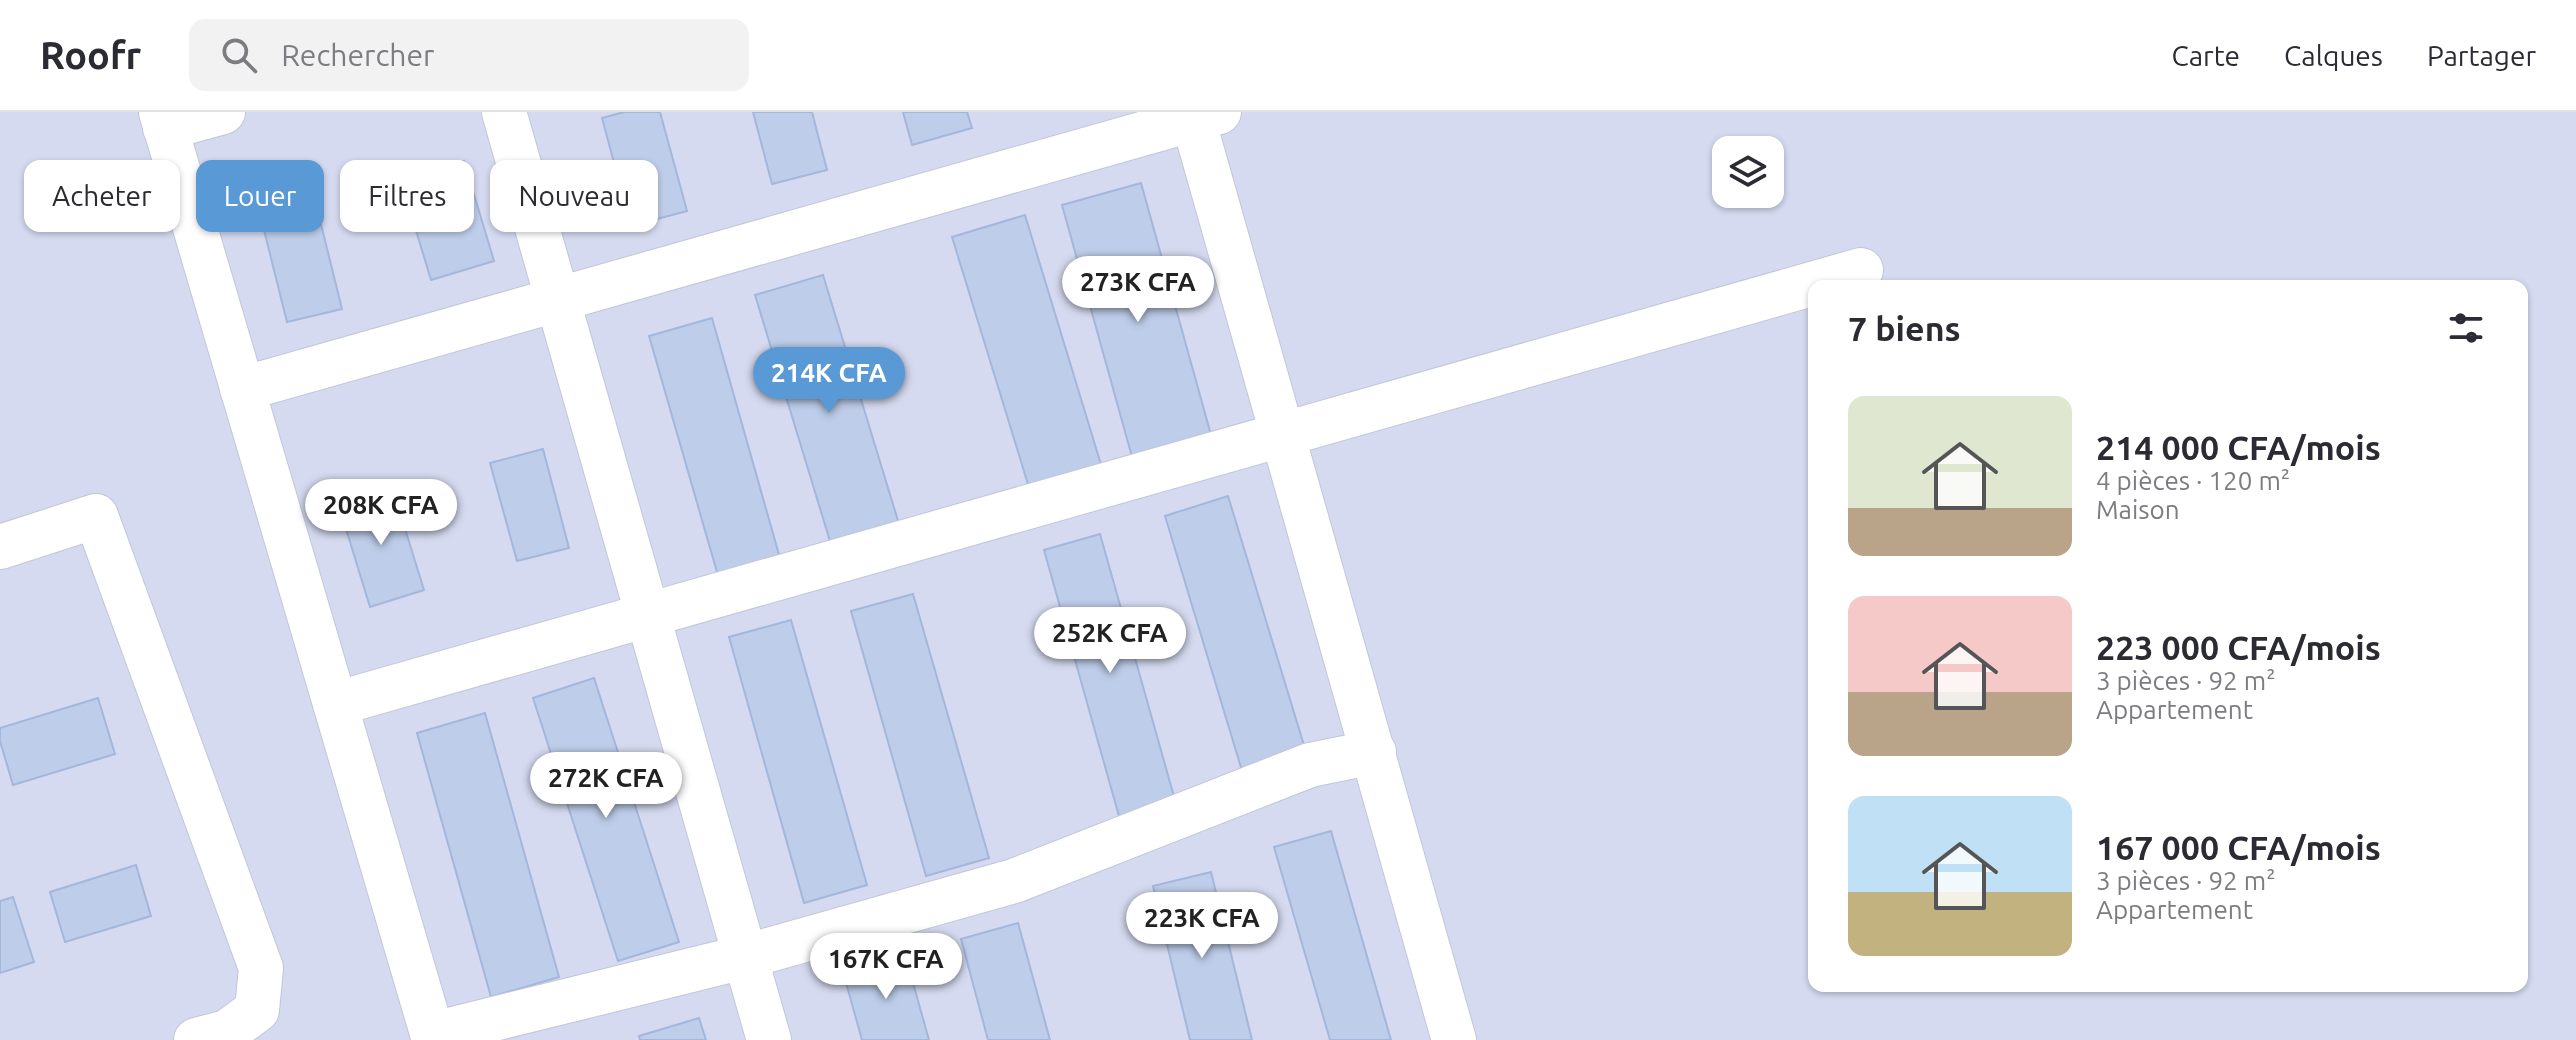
<!DOCTYPE html>
<html lang="fr">
<meta charset="utf-8">
<style>
body{margin:0;font-family:Ubuntu,sans-serif;background:#f2f2f3;color:#2b2b33;height:100vh;display:flex;flex-direction:column;font-size:30px;white-space:nowrap}
*{box-sizing:border-box;margin:0}
p{font-size:26px;color:#7c7c81}
.icon{flex:none;width:44px;height:44px;fill:none;stroke:currentColor;stroke-width:2;stroke-linecap:round;stroke-linejoin:round}
.map{position:relative;flex:1;overflow:hidden}
.drawer{position:absolute;left:1808px;top:168px;width:720px;height:712px;display:flex;flex-direction:column;background:#fff;border-radius:16px;box-shadow:0 2px 6px #0004}
.drawer>*{flex:none}
.banner{position:absolute;left:24px;top:48px;width:760px;height:72px;display:flex;gap:16px}
.tools{position:absolute;left:1712px;top:24px;display:grid;gap:16px}
.tools a{display:grid;place-items:center;width:72px;height:72px;border-radius:16px;background:#fff;box-shadow:0 2px 6px #0004;font-size:40px}
.price{position:absolute;translate:-50% -68px;padding:0 18px;border-radius:28px;background:#fff;color:#222;font-size:26px;line-height:52px;filter:drop-shadow(0 2px 4px #0008)}
.price::after{content:'';position:absolute;left:50%;top:48px;width:24px;height:18px;margin-left:-12px;background:inherit;clip-path:polygon(0 0,100% 0,50% 100%)}
.price.selected{background:#5999d5;color:#fff}
ul{padding:0;list-style:none}
li{display:flex;align-items:center;gap:24px;height:200px;padding:0 40px}
li span{display:grid;place-items:center;flex:none;width:224px;height:160px;border-radius:16px;color:#555}
li>.icon{margin-inline-start:auto}
span .icon{width:96px;height:96px;fill:#fffc;stroke-width:1}
li b{font-size:34px}
h2{display:flex;justify-content:space-between;align-items:center;height:96px;padding:0 40px;font-size:34px}
.tag{padding:0 28px;border-radius:16px;background:#fff;box-shadow:0 2px 6px #0004;font-size:28px;line-height:72px}
.tag.selected{background:#5999d5;color:#fff}
header{display:flex;align-items:center;gap:48px;box-sizing:border-box;height:112px;padding:0 40px;background:#fff;border-bottom:2px solid #e1e1e2}
header strong{font-size:38px}
nav{display:flex;gap:44px;margin-inline-start:auto;font-size:28px}
.search{width:560px;height:72px;background:#f2f2f3;display:flex;align-items:center;gap:20px;box-sizing:border-box;padding:0 28px;border-radius:16px;color:#7c7c81;font-size:30px}
.map>svg:first-child{display:block}
</style>
<header>
<strong>Roofr</strong>
<div class="search"><svg class="icon" aria-label="search" viewBox="0 0 24 24"><circle cx="10" cy="10" r="6"/><path d="M15 15l6 6"/></svg>Rechercher</div>
<nav><a>Carte</a><a>Calques</a><a>Partager</a></nav>
</header>
<div class="map">
<svg width="2576" height="928" viewBox="0 0 2576 928">
<rect width="100%" height="100%" fill="#e5e8f9"/>
<path fill="#d5daf0" fill-rule="evenodd" d="M0 0H2576V928H0ZM1726 38H1770V82H1726ZM1814 174H2522V874H1814Z"/>
<g fill="#becdea" stroke="#a3b7dc" stroke-width="2">
<polygon points="624,0 660,0 687,99 631,114 602,6"/>
<polygon points="753,0 812,0 827,58 772,72"/>
<polygon points="903,0 967,0 972,16 912,33"/>
<polygon points="464,49 494,149 431,168 401,69"/>
<polygon points="1141,71 1213,330 1134,352 1062,93"/>
<polygon points="315,88 342,197 287,210 260,102"/>
<polygon points="1025,103 1103,359 1031,382 952,125"/>
<polygon points="823,163 903,425 833,439 755,183"/>
<polygon points="712,206 787,471 723,481 649,224"/>
<polygon points="543,337 569,436 517,449 490,351"/>
<polygon points="392,375 424,478 370,495 338,391"/>
<polygon points="1228,384 1310,653 1246,672 1165,404"/>
<polygon points="1100,422 1175,688 1119,704 1044,438"/>
<polygon points="913,482 989,746 926,764 851,499"/>
<polygon points="791,508 867,773 804,791 729,525"/>
<polygon points="594,566 679,830 618,849 533,586"/>
<polygon points="98,586 115,642 13,673 0,629 0,616"/>
<polygon points="485,601 559,865 491,885 417,621"/>
<polygon points="1331,719 1391,928 1330,928 1274,735"/>
<polygon points="136,753 151,804 65,830 50,780"/>
<polygon points="1211,760 1252,928 1190,928 1153,774"/>
<polygon points="13,785 34,850 0,861 0,789"/>
<polygon points="1018,811 1050,928 988,928 961,827"/>
<polygon points="905,842 929,928 862,928 843,860"/>
<polygon points="699,906 706,928 640,928 639,924"/>
</g>
<g fill="none" stroke-linecap="round" stroke-linejoin="round">
<g stroke="#c0c7da" stroke-width="46">
<g id="minor">
<polyline points="161,0 434,928"/>
<polyline points="504,0 769,928"/>
<polyline points="1191,0 1454,928"/>
<polyline points="165,16 223,0"/>
<polyline points="242,277 1219,0"/>
<polyline points="0,435 96,404 261,856 257,898 227,920 196,928"/>
<polyline points="335,592 1861,158"/>
<polyline points="433,922 744,845 1014,769 1310,653 1374,640"/>
</g>
</g>
<use href="#minor" stroke="#fff" stroke-width="44"/>
</g>
</svg>
<div class="tools">
<a><svg class="icon" aria-label="layers" viewBox="0 0 24 24"><path d="M12 4l9 5-9 5-9-5zM3 14l9 5 9-5"/></svg></a>
</div>
<b class="price" style="left:1138px;top:212px">273K CFA</b>
<b class="price selected" style="left:829px;top:303px">214K CFA</b>
<b class="price" style="left:381px;top:435px">208K CFA</b>
<b class="price" style="left:1110px;top:563px">252K CFA</b>
<b class="price" style="left:606px;top:708px">272K CFA</b>
<b class="price" style="left:1202px;top:848px">223K CFA</b>
<b class="price" style="left:886px;top:889px">167K CFA</b>
<div class="banner">
<a class="tag">Acheter</a>
<a class="tag selected">Louer</a>
<a class="tag">Filtres</a>
<a class="tag">Nouveau</a>
</div>
<section class="drawer">
<h2>7 biens<svg class="icon" aria-label="filters" viewBox="0 0 24 24"><path d="M4 7h16M4 17h16"/><circle cx="9" cy="7" r="2"/><circle cx="15" cy="17" r="2"/></svg></h2>
<ul>
<li><span style="background:linear-gradient(#dfe7d0 70%,#b9a48a 0)"><svg class="icon" aria-label="home" viewBox="0 0 24 24"><path d="M3 11l9-7 9 7M6 9v11h12V9"/></svg></span><div><b>214 000 CFA/mois</b><p>4 pièces · 120 m²</p><p>Maison</p></div></li>
<li><span style="background:linear-gradient(#f6c9c9 60%,#b9a48a 0)"><svg class="icon" aria-label="home" viewBox="0 0 24 24"><path d="M3 11l9-7 9 7M6 9v11h12V9"/></svg></span><div><b>223 000 CFA/mois</b><p>3 pièces · 92 m²</p><p>Appartement</p></div></li>
<li><span style="background:linear-gradient(#bfe0f5 60%,#c2b280 0)"><svg class="icon" aria-label="home" viewBox="0 0 24 24"><path d="M3 11l9-7 9 7M6 9v11h12V9"/></svg></span><div><b>167 000 CFA/mois</b><p>3 pièces · 92 m²</p><p>Appartement</p></div></li>
</ul>
</section>
</div>
